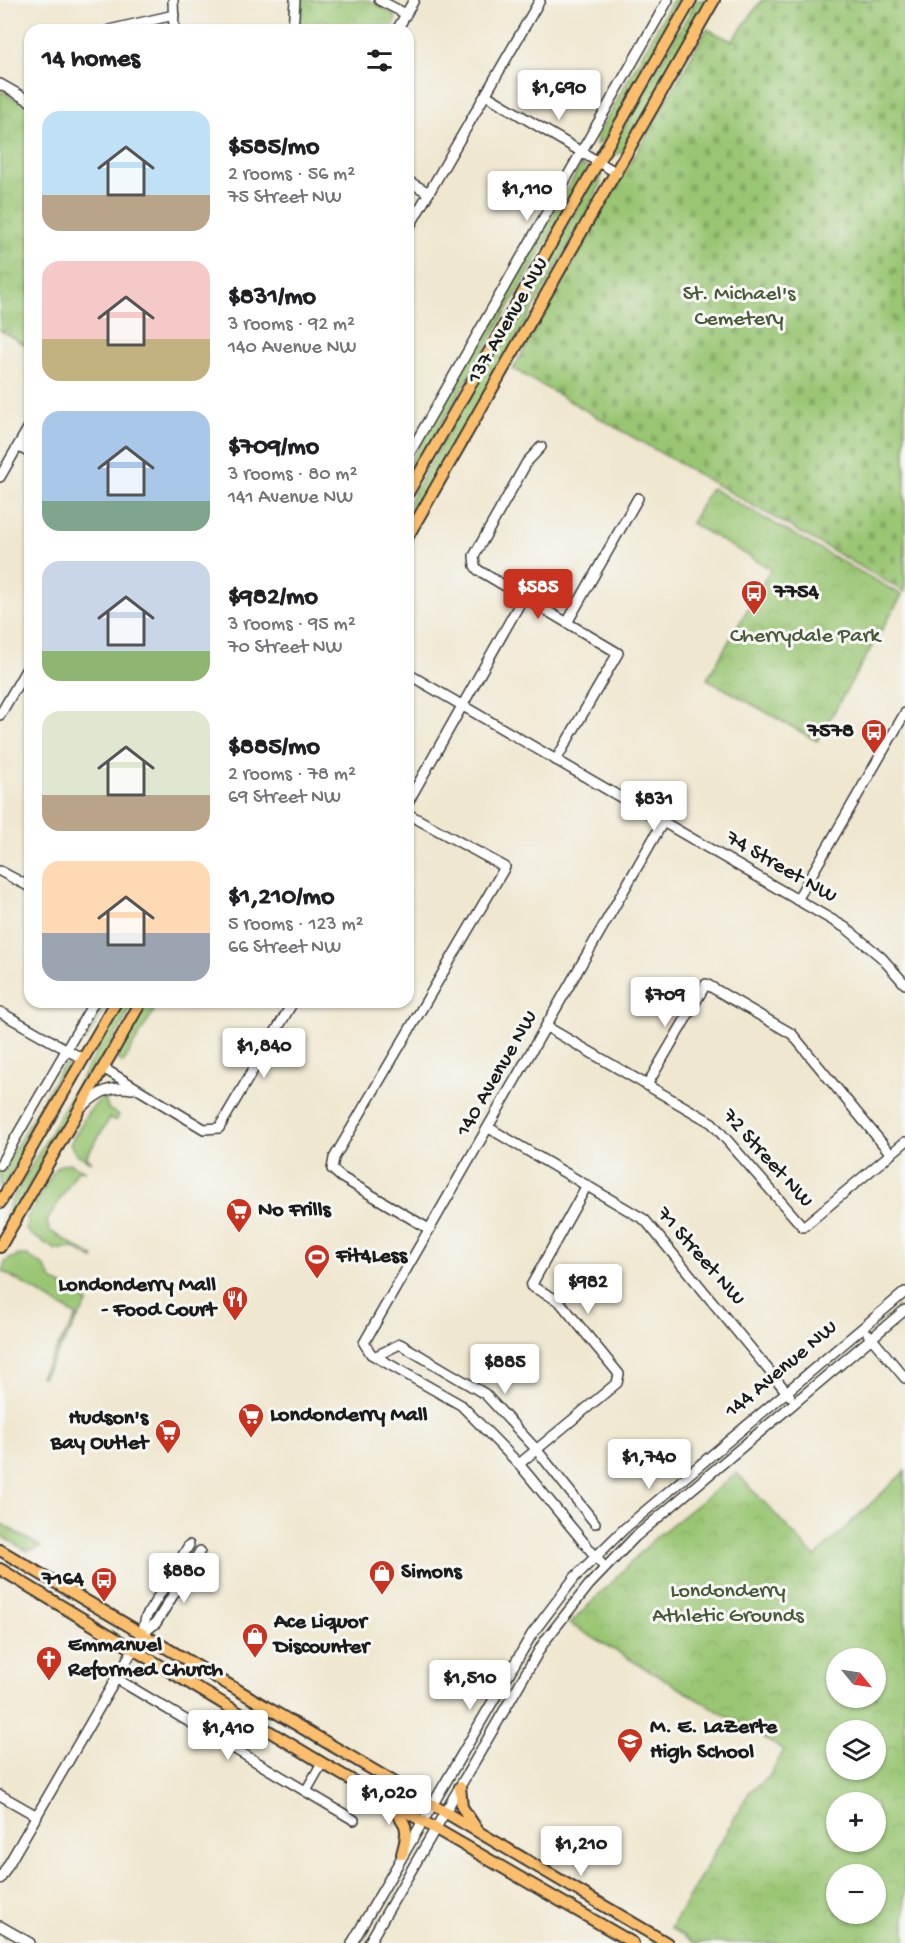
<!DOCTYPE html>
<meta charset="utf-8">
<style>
body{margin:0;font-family:"Gochi Hand",sans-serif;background:#f6f6f6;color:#202124;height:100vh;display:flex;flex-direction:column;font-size:22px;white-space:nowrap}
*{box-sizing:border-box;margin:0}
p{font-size:20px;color:#757577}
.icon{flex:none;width:33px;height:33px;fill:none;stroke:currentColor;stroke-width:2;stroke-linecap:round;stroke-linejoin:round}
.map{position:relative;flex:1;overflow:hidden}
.details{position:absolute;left:24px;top:24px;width:390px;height:984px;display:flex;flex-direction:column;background:#fff;border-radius:18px;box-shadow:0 2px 4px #0004}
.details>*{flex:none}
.needle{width:39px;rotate:120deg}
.buttons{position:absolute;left:826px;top:1648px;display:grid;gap:12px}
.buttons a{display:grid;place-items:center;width:60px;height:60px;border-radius:50%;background:#fff;box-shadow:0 2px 4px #0004;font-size:30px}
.price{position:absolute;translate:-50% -51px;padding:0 14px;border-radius:6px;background:#fff;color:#222;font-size:20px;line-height:39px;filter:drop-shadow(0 2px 3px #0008)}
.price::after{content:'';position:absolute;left:50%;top:36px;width:18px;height:14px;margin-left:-9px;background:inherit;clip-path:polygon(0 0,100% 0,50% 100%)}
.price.selected{background:#c8321e;color:#fff}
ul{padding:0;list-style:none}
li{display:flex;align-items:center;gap:18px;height:150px;padding:0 18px}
li span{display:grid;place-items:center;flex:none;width:168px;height:120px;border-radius:18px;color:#555}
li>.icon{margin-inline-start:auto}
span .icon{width:72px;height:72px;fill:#fffc;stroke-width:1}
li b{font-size:26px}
h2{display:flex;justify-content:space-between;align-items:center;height:72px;padding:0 18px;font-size:26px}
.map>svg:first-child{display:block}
</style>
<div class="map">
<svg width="905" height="1943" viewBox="0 0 905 1943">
<defs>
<pattern id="cemetery-stones" width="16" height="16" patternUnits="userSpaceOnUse" patternTransform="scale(1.5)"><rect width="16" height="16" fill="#9ac673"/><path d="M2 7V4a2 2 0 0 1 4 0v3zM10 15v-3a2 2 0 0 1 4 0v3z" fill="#84aa63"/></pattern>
<pattern id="park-crowns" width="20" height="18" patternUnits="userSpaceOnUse" patternTransform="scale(1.5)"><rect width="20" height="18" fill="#9ac673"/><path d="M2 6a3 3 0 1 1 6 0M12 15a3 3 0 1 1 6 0" fill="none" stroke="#84aa63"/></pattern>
</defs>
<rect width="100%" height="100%" fill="#f6f6f2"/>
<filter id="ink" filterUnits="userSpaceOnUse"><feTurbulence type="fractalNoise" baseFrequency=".0167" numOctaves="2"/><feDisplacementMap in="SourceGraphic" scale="12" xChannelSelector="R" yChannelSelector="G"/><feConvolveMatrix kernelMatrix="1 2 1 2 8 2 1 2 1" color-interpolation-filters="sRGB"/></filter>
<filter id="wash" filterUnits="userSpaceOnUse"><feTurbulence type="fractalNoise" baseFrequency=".008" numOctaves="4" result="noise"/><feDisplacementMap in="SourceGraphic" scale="24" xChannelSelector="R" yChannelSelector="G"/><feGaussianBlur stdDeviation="1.35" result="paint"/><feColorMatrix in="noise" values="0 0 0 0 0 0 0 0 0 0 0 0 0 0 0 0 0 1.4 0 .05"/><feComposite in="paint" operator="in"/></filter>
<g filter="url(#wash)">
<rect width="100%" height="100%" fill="#efe7cf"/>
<g fill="#9ac673" stroke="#5b7148" stroke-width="1.5">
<polygon points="673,0 685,0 605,139 596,145 598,134"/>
<polygon points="697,0 711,0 622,152 611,157 609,153"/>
<polygon points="581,165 586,167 585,175 408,482 408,465"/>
<polygon points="598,173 601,175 600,186 548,283 408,527 408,503"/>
<polygon points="99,1002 109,1002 86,1041 80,1038 80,1035"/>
<polygon points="122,1002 135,1002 15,1210 9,1219 6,1220 9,1205 99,1047"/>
<polygon points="147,1002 159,1002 123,1063 116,1058 117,1053"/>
<polygon points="68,1063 69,1072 0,1192 0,1174 62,1067"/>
<polygon points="104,1095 108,1109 119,1115 116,1121 110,1118 86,1157 91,1160 90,1162 75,1153 70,1144 87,1114"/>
<polygon points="69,1163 85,1171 78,1170 47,1221 50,1231 94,1257 93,1259 73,1248 56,1250 31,1235 26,1229 27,1218 55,1170 58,1166"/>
<polygon points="18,1255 27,1255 44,1266 52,1280 88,1302 43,1377 40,1376 77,1316 2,1271 6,1261"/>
<polygon points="0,1523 41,1547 27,1551 0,1535"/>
</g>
<polygon fill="url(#cemetery-stones)" stroke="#5b7148" stroke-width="1.5" points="762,0 905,0 905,592 513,369 707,29 732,41"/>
<g fill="url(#park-crowns)" stroke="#5b7148" stroke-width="1.5" fill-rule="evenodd">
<polygon points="301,0 368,0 393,14 396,18 391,30 299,30"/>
<polygon points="0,91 30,107 30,348 0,330"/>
<polygon points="711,488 902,595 817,741 707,679 771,569 691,523"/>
<path d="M905 1471V1943H695L671 1928 750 1791 768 1778 784 1750 570 1624 656 1537 737 1473 815 1557ZM837 1659H876V1698H837ZM837 1731H876V1770H837ZM837 1803H876V1842H837ZM837 1875H876V1914H837Z"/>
</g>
</g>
<g filter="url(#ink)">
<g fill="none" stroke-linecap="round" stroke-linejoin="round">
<g stroke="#3c3a37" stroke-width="12">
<g id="minor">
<polyline points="173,0 174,30"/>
<polyline points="379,0 406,14"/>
<polyline points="109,30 174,15"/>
<polyline points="293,30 295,0"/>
<polyline points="397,30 414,0"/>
<polyline points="0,84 30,101"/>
<polyline points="486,95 617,173"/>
<polyline points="408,181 429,193"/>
<polyline points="408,229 540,0"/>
<polyline points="18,446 30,453"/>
<polyline points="541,447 527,462 474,556 475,566 478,570 618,653 556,760"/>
<polyline points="408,456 668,0"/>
<polyline points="0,477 30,425"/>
<polyline points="568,621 638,498"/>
<polyline points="408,674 846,928 881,957 905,984"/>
<polyline points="0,715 30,663"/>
<polyline points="408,802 524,596"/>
<polyline points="408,814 505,867 334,1158 332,1169 341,1177 429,1229"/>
<polyline points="0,871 30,887"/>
<polyline points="797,900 905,713"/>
<polyline points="0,1012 83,1059"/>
<polyline points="547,1027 712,1123 803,1227 905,1142"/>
<polyline points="103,1068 204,1129 219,1128 293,1002"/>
<polyline points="647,1085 706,984 792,1034 891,1154"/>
<path d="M83 1106C99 1092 111 1085 132 1089"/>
<polyline points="489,1128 645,1220 790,1396"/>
<polyline points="0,1165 94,1002"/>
<polyline points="868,1334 905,1378"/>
<polyline points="376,1356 400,1344 485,1394 536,1449 595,1523"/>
<polyline points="519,1464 617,1383 619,1374 559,1301 531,1286 587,1185"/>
<polyline points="605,1568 519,1464 461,1405 371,1354 364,1343 663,822"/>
<polyline points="142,1634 146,1617 189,1545"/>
<polyline points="117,1679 354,1820"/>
<polyline points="306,1791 322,1763"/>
<polyline points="0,1795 37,1816"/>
<polyline points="0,1879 142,1634 156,1623 200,1551"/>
<polyline points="0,1926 30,1943"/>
<polyline points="352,1943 532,1634 575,1577 624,1529 905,1292"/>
<polyline points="369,1943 544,1642 589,1585 635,1537 905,1310"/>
</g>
</g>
<g stroke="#3c3a37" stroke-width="14">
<g id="major">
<polyline points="408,493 691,0"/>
<polyline points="408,536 714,0"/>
<polyline points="0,1203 116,1002"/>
<polyline points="0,1247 141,1002"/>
<polyline points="0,1550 667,1943"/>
<polyline points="0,1569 322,1763 633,1943"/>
<polyline points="460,1787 462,1807 478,1831"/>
<path d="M389 1804C407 1824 410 1827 402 1854"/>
</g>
</g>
<use href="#minor" stroke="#fff" stroke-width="9"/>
<use href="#major" stroke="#fabe6d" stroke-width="10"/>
</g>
</g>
<defs>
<g id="bus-pin" transform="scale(1.35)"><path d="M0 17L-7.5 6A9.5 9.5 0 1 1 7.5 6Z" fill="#c8321e" stroke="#f6f6f2"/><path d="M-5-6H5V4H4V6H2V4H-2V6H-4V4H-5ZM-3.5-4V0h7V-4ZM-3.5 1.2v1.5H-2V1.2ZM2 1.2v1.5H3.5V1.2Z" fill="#fff"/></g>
<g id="supermarket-pin" transform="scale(1.35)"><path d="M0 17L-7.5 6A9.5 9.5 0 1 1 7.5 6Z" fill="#c8321e" stroke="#f6f6f2"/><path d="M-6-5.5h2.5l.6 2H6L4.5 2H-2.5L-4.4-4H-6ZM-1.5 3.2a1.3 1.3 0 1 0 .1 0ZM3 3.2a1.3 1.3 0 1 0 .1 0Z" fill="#fff"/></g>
<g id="stadium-pin" transform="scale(1.35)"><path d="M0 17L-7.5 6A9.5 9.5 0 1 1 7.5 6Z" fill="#c8321e" stroke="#f6f6f2"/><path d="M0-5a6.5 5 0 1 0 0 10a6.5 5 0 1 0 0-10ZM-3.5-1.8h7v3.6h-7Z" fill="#fff"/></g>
<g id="restaurant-pin" transform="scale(1.35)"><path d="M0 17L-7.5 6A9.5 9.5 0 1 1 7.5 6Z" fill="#c8321e" stroke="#f6f6f2"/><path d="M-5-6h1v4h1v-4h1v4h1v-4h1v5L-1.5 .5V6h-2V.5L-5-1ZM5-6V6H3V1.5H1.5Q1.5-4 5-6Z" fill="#fff"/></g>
<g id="shop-pin" transform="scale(1.35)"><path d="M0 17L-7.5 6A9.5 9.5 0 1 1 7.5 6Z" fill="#c8321e" stroke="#f6f6f2"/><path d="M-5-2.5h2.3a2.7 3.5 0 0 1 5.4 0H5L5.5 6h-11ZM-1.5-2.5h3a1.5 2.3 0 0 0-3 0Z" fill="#fff"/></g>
<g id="church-pin" transform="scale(1.35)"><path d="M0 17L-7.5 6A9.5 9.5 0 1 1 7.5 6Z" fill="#c8321e" stroke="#f6f6f2"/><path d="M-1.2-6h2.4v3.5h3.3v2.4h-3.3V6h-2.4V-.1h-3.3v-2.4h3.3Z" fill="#fff"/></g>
<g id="school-pin" transform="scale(1.35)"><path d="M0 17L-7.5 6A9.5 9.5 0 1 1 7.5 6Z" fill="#c8321e" stroke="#f6f6f2"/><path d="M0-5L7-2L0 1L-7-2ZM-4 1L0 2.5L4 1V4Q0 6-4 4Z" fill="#fff"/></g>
</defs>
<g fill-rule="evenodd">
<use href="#bus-pin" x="754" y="593"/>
<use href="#bus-pin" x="874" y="732"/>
<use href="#supermarket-pin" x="239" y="1211"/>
<use href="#stadium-pin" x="317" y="1257"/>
<use href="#restaurant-pin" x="235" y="1299"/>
<use href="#supermarket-pin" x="251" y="1416"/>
<use href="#supermarket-pin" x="168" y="1432"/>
<use href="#shop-pin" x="382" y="1573"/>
<use href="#bus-pin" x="104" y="1580"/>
<use href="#shop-pin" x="255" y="1636"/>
<use href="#church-pin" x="49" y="1659"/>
<use href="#school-pin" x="630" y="1741"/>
</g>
<g text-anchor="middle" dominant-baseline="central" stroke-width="6" stroke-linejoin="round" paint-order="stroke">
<g font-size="22" fill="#48583a" stroke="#f6f6f2">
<text x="739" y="295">St. Michael's<tspan x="739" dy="25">Cemetery</tspan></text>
<text x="805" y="637">Cherrydale Park</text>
<text x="728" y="1592">Londonderry<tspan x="728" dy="25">Athletic Grounds</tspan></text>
</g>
<g font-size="22" fill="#1c1c1c" stroke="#f6f6f2">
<text transform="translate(509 321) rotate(-60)">137 Avenue NW</text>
<text transform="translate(781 868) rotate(30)">74 Street NW</text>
<text transform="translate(498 1074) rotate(-60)">140 Avenue NW</text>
<text transform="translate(767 1159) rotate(48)">72 Street NW</text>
<text transform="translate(700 1257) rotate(49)">71 Street NW</text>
<text transform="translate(782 1370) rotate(-40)">144 Avenue NW</text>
</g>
<g font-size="22" font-weight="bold" fill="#1c1c1c" stroke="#f6f6f2" text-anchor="start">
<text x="774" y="593">7754</text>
<text x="854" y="732" text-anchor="end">7578</text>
<text x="258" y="1211">No Frills</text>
<text x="336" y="1257">Fit4Less</text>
<text x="216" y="1286" text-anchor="end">Londonderry Mall<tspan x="216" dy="25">- Food Court</tspan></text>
<text x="270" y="1416">Londonderry Mall</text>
<text x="148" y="1419" text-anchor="end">Hudson's<tspan x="148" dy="25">Bay Outlet</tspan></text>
<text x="401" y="1573">Simons</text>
<text x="84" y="1580" text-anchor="end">7164</text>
<text x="274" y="1623">Ace Liquor<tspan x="274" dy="25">Discounter</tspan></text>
<text x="68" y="1646">Emmanuel<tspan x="68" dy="25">Reformed Church</tspan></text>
<text x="650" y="1728">M. E. LaZerte<tspan x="650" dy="25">High School</tspan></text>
</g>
</g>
</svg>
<div class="buttons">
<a><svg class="needle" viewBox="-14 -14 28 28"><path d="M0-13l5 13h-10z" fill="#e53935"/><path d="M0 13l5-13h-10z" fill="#757577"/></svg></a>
<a><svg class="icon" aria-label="layers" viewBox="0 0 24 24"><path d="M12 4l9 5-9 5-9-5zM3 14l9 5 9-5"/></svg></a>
<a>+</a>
<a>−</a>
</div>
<b class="price" style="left:559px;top:121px">$1,690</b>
<b class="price" style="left:527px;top:222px">$1,110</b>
<b class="price selected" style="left:538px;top:620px">$585</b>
<b class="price" style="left:654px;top:832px">$831</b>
<b class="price" style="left:665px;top:1028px">$709</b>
<b class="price" style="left:264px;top:1079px">$1,840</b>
<b class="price" style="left:588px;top:1315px">$982</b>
<b class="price" style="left:505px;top:1395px">$885</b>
<b class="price" style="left:649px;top:1490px">$1,740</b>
<b class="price" style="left:184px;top:1604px">$880</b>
<b class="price" style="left:470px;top:1711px">$1,510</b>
<b class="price" style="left:228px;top:1761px">$1,410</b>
<b class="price" style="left:389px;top:1826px">$1,020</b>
<b class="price" style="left:581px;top:1877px">$1,210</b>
<section class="details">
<h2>14 homes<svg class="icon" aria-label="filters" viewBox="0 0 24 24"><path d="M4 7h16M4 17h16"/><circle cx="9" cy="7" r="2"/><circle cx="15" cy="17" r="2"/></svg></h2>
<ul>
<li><span style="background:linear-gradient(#bfe0f5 70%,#b9a48a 0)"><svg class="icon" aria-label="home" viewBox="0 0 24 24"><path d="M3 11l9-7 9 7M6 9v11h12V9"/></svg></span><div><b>$585/mo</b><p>2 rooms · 56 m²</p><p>75 Street NW</p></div></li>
<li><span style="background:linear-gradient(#f6c9c9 65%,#c2b280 0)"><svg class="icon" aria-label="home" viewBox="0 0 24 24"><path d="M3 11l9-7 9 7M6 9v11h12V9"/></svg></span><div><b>$831/mo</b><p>3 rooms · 92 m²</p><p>140 Avenue NW</p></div></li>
<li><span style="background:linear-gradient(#a9c7e8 75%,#7fa58c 0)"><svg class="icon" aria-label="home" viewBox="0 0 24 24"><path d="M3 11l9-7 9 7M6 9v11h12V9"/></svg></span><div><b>$709/mo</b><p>3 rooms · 80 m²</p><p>141 Avenue NW</p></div></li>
<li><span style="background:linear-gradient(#c9d6e8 75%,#8fb573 0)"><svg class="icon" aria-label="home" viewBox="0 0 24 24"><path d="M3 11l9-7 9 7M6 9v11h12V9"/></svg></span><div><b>$982/mo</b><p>3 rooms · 95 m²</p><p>70 Street NW</p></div></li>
<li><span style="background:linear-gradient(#dfe7d0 70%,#b9a48a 0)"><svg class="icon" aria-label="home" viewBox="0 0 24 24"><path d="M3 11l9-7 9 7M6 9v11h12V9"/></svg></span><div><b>$885/mo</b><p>2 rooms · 78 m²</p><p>69 Street NW</p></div></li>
<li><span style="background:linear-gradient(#ffd9b3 60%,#9aa5b1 0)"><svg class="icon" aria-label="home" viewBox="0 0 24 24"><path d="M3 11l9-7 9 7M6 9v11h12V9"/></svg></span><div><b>$1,210/mo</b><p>5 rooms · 123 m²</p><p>66 Street NW</p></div></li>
</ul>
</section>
</div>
